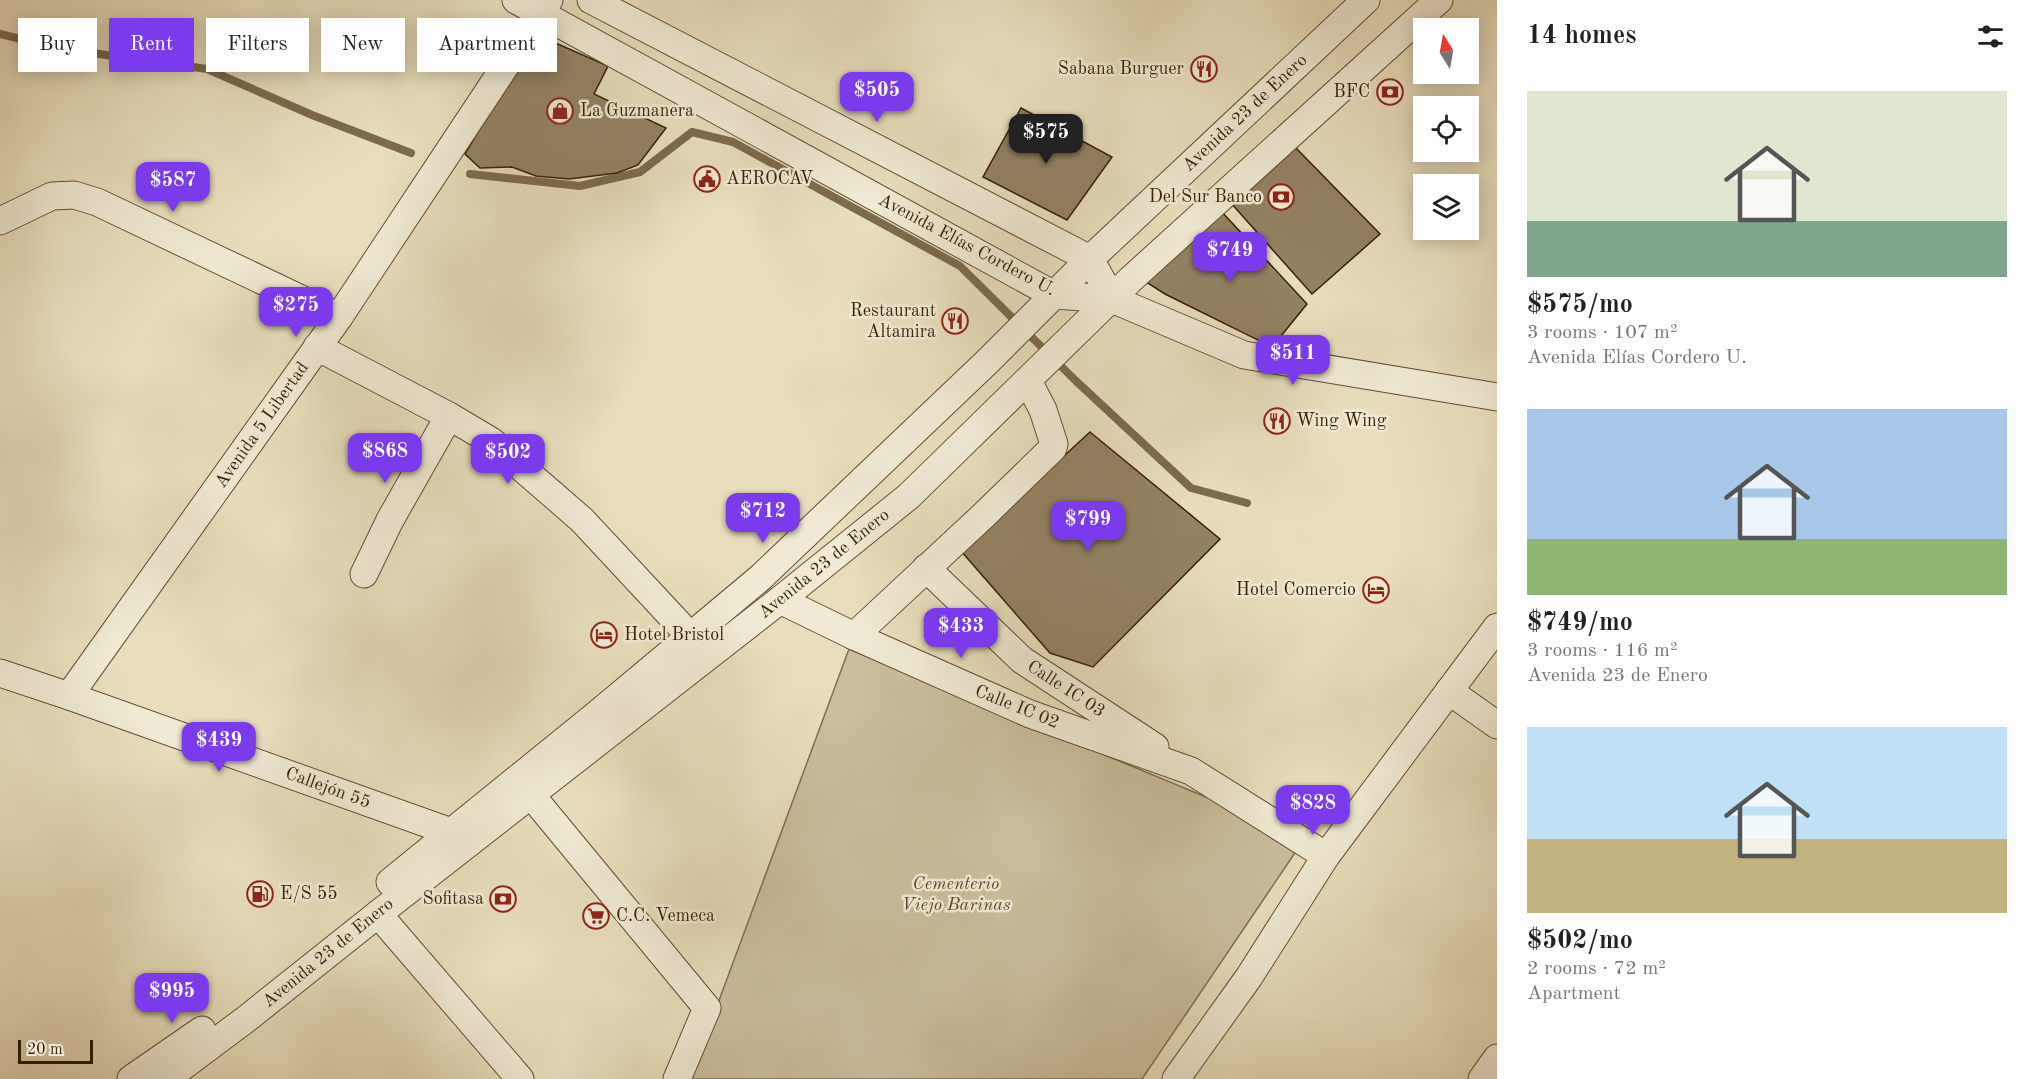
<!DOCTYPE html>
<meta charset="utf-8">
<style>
body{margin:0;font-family:"Old Standard TT",serif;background:#f6f6f6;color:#202124;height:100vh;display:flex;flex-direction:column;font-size:22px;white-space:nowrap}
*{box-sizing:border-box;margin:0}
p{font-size:20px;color:#757577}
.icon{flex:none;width:33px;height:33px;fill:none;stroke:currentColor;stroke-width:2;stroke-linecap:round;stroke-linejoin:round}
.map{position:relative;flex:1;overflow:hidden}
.side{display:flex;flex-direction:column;background:#fff;width:540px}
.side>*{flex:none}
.hud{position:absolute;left:18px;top:18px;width:570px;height:54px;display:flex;gap:12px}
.needle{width:39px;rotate:349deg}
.controls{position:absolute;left:1413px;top:18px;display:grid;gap:12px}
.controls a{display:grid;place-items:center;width:66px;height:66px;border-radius:0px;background:#fff;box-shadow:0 3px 15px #0003;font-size:30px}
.scale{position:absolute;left:18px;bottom:15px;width:75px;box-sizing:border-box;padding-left:6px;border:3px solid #361f03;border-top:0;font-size:16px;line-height:21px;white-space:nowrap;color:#361f03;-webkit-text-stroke:4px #f0ead4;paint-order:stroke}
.price{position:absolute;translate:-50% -51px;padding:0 14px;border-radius:12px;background:#7c3aed;color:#fff;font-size:20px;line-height:39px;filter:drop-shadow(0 2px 3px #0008)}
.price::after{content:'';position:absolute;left:50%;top:36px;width:18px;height:14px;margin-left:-9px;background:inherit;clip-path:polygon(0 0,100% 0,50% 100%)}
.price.on{background:#222;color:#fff}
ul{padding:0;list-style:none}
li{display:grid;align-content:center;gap:12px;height:318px;padding:0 30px}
li span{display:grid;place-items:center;height:186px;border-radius:0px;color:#555}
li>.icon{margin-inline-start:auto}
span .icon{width:108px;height:108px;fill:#fffc;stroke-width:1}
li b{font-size:26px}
h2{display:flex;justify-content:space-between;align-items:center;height:72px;padding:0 30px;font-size:26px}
.pill{padding:0 21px;border-radius:0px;background:#fff;box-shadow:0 3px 15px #0003;font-size:21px;line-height:54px}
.pill.on{background:#7c3aed;color:#fff}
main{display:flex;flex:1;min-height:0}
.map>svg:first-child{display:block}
</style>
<main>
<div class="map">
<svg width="1497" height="1079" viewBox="0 0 1497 1079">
<rect width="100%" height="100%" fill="#e8debd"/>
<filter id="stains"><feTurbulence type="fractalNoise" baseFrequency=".00333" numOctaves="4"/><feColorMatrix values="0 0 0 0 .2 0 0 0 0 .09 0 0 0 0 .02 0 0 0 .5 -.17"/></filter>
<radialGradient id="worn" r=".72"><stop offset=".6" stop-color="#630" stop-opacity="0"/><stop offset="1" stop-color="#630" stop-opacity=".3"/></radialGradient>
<polygon fill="#cabe9d" stroke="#806e50" stroke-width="1.5" points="849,649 1305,838 1142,1079 690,1079"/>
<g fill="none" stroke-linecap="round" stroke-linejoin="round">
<g stroke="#7c6b4d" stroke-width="8">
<polyline points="0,34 56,48 207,69 312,115 411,153"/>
<polyline points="470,174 580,186 640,172 692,132 733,142 960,266 1076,381 1191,488 1247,503"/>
</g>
</g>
<g fill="#938264" stroke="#361f03" stroke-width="1.5">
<polygon points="535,34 608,66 594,94 666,128 638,165 617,173 569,179 536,176 512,167 480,168 465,154"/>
<polygon points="1021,108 1112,157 1067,220 983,177"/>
<polygon points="1295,147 1380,234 1312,294 1231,203"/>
<polygon points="1221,211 1307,304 1272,347 1165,294 1146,282"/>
<polygon points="1090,432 1220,539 1093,667 1050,653 961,551"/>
</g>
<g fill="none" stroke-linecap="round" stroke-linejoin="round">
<g stroke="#624f32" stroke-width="29">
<g id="minor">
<polyline points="516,0 1054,295 1112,299 1244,355 1497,397"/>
<polyline points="591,0 1090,259 1112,299"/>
<polyline points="0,221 52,196 74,195 97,202 339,317"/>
<polyline points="317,347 449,416 491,441 582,520 690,636"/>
<polyline points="1028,381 1043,410 1054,444 1053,448 984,515 854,636 1030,714 1191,771 1326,856"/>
<polyline points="926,568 1022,660 1155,747"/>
<polyline points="364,574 390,520 449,416"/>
<polyline points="780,600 854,636"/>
<polyline points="0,673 69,696 451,832"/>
<polyline points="1449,691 1497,725"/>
<polyline points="69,696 339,317 549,0"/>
<polyline points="531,795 707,1008 677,1079"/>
<polyline points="390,882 596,715 760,578 987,362 1090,259 1366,0"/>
<polyline points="378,914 520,1079"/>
<polyline points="131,1079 202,1030"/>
<polyline points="166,1079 245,1020 378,914 780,600 909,496 1130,280 1439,0"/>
<polyline points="1176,1079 1249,977 1326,856 1497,627"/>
<polyline points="1482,1079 1497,1058"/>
</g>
</g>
<use href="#minor" stroke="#f0ead4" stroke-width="27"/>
</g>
<defs>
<g id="restaurant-ring" transform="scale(1.35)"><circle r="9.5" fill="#f0ead4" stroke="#8f2418" stroke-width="1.5"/><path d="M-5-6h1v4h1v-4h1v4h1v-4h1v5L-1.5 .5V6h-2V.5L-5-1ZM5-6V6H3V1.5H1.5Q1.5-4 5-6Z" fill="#8f2418"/></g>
<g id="bank-ring" transform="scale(1.35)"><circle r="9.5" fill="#f0ead4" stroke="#8f2418" stroke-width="1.5"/><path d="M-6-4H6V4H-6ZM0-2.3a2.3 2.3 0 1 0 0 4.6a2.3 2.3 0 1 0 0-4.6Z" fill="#8f2418"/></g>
<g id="shop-ring" transform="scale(1.35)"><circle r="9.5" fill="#f0ead4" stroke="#8f2418" stroke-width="1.5"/><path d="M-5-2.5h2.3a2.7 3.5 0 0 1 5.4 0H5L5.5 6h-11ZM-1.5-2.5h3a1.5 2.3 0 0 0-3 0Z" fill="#8f2418"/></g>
<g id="civic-ring" transform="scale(1.35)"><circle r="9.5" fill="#f0ead4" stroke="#8f2418" stroke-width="1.5"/><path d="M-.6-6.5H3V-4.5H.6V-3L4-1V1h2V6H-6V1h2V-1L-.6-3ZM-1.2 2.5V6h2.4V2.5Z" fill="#8f2418"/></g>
<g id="hotel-ring" transform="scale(1.35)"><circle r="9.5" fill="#f0ead4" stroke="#8f2418" stroke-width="1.5"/><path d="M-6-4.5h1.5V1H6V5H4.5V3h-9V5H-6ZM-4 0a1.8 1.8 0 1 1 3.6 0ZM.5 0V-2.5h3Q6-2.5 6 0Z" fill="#8f2418"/></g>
<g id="fuel-ring" transform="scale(1.35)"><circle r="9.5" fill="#f0ead4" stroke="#8f2418" stroke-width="1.5"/><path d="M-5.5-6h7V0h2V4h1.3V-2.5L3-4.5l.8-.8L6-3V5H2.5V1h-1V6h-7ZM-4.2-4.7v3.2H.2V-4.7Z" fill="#8f2418"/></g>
<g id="supermarket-ring" transform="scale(1.35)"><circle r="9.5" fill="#f0ead4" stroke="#8f2418" stroke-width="1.5"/><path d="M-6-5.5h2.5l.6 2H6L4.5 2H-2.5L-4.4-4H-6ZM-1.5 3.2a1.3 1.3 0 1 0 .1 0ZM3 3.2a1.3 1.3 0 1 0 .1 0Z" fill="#8f2418"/></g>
</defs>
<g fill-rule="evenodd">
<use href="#restaurant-ring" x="1204" y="69"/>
<use href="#bank-ring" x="1390" y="92"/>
<use href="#shop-ring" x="560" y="111"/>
<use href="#civic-ring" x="707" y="179"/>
<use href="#bank-ring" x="1281" y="197"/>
<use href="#restaurant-ring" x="955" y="321"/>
<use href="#restaurant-ring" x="1277" y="421"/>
<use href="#hotel-ring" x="1376" y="590"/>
<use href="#hotel-ring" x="604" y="635"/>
<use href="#fuel-ring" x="260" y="894"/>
<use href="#bank-ring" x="503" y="899"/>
<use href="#supermarket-ring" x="596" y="916"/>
</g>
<g text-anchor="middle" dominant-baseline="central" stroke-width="5" stroke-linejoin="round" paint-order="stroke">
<g font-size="18" fill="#361f03" stroke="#f0ead4" text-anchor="end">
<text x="1184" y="69">Sabana Burguer</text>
<text x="1370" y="92">BFC</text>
<text x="580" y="111" text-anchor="start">La Guzmanera</text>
<text x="726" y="179" text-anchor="start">AEROCAV</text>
<text x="1262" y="197">Del Sur Banco</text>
<text x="936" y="311">Restaurant<tspan x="936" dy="21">Altamira</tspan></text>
<text x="1296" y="421" text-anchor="start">Wing Wing</text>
<text x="1356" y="590">Hotel Comercio</text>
<text x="624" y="635" text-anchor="start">Hotel Bristol</text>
<text x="280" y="894" text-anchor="start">E/S 55</text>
<text x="484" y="899">Sofitasa</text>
<text x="616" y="916" text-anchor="start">C.C. Vemeca</text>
</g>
<g font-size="18" fill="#361f03" stroke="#f0ead4">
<text transform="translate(1245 113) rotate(-43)">Avenida 23 de Enero</text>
<text transform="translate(967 245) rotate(28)">Avenida Elías Cordero U.</text>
<text transform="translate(262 425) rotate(-55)">Avenida 5 Libertad</text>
<text transform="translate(824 564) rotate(-39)">Avenida 23 de Enero</text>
<text transform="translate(1066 689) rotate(33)">Calle IC 03</text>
<text transform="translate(1017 707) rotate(22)">Calle IC 02</text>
<text transform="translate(328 788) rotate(20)">Callejón 55</text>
<text transform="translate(328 953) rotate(-39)">Avenida 23 de Enero</text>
</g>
<g font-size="18" font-style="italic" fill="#5b472a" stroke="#f0ead4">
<text x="956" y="884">Cementerio<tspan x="956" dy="21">Viejo Barinas</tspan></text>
</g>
</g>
<rect width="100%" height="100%" filter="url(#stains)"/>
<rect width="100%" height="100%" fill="url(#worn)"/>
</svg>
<div class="controls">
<a><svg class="needle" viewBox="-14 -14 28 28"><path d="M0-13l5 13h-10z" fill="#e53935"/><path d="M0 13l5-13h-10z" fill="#757577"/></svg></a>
<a><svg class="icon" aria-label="locate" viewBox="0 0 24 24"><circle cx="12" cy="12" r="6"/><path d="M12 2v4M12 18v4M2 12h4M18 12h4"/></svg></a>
<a><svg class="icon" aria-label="layers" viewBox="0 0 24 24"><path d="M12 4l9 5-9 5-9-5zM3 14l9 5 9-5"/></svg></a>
</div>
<div class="scale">20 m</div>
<b class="price" style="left:877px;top:123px">$505</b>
<b class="price on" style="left:1046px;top:165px">$575</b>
<b class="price" style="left:173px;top:213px">$587</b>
<b class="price" style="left:1230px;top:283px">$749</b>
<b class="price" style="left:296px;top:338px">$275</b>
<b class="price" style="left:1293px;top:386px">$511</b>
<b class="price" style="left:385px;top:484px">$868</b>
<b class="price" style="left:508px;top:485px">$502</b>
<b class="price" style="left:763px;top:544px">$712</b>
<b class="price" style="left:1088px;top:552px">$799</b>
<b class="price" style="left:961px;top:659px">$433</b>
<b class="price" style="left:219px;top:773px">$439</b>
<b class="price" style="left:1313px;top:836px">$828</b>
<b class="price" style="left:172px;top:1024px">$995</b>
<div class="hud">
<a class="pill">Buy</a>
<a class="pill on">Rent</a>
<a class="pill">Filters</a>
<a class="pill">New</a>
<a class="pill">Apartment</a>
</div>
</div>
<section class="side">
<h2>14 homes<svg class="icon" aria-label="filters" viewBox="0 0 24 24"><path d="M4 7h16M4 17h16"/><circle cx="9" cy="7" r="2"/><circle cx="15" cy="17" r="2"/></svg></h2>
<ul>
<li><span style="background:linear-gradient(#dfe7d0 70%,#7fa58c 0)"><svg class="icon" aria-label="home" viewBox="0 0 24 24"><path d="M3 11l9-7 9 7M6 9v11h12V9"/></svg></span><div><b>$575/mo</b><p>3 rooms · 107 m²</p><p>Avenida Elías Cordero U.</p></div></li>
<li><span style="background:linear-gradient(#a9c7e8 70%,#8fb573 0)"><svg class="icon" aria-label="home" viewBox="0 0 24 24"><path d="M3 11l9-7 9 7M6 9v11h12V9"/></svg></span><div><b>$749/mo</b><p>3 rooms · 116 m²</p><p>Avenida 23 de Enero</p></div></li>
<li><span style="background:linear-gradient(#bfe0f5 60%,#c2b280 0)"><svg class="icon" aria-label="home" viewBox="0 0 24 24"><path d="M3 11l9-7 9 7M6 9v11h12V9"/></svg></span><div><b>$502/mo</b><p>2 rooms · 72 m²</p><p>Apartment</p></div></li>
</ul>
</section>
</main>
